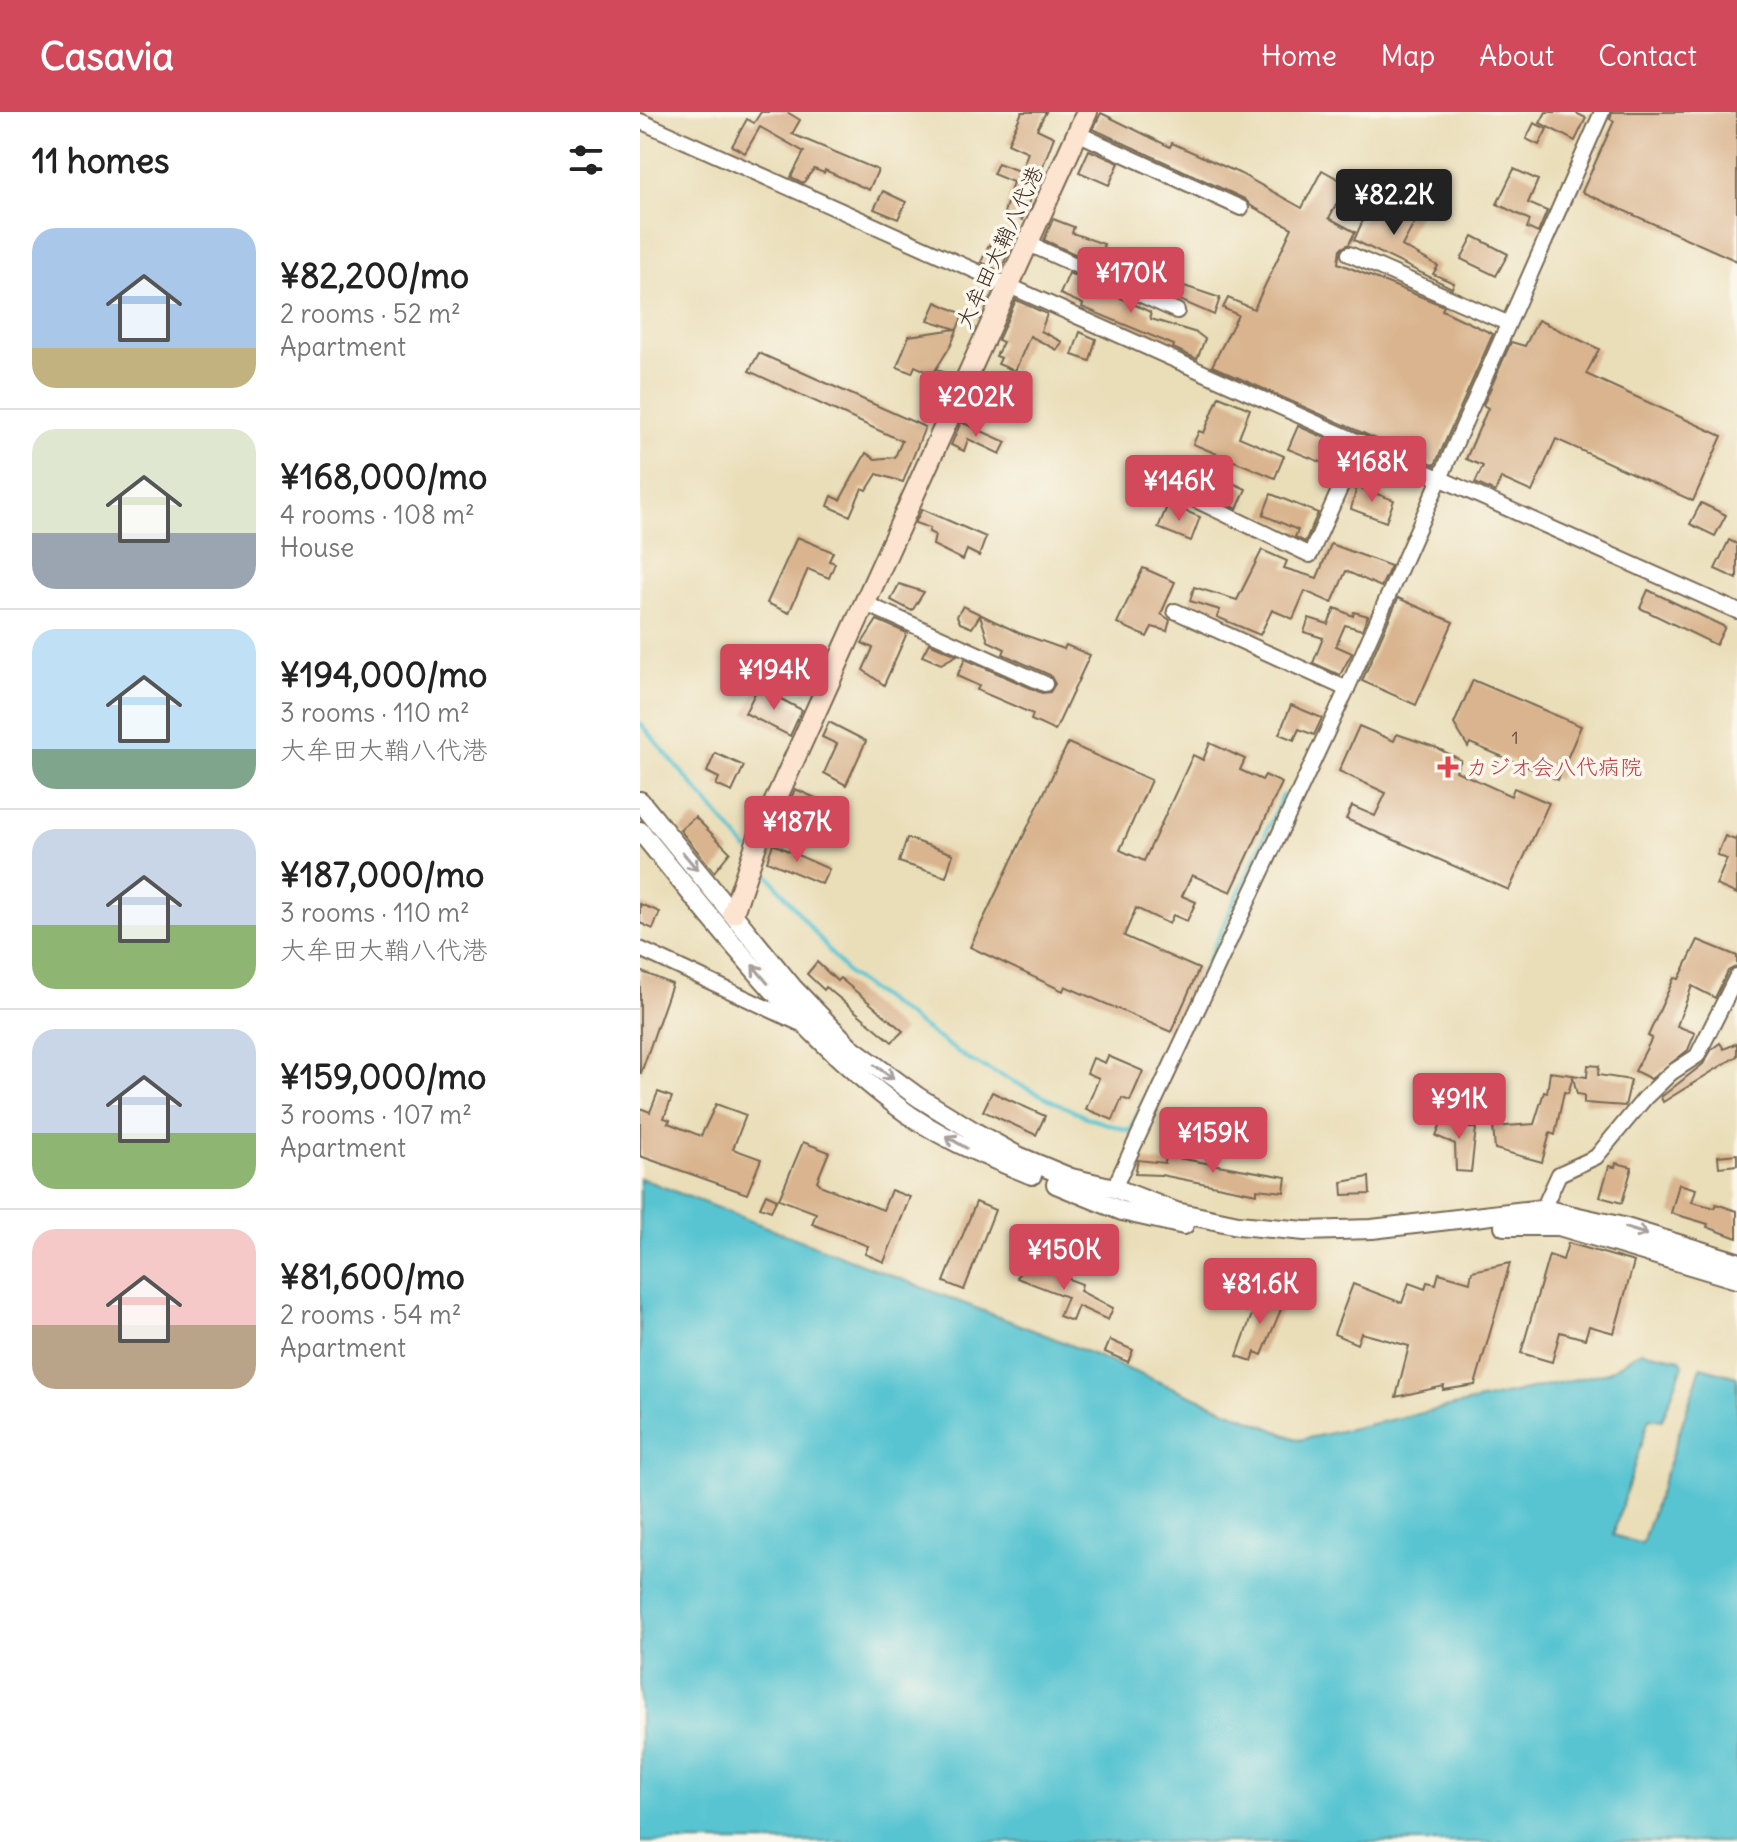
<!DOCTYPE html>
<meta charset="utf-8">
<style>
body{margin:0;font-family:Delius,"Klee One",sans-serif;background:#f2f2f2;color:#222;height:100vh;display:flex;flex-direction:column;font-size:30px;white-space:nowrap}
*{box-sizing:border-box;margin:0}
p{font-size:26px;color:#767676}
.icon{flex:none;width:44px;height:44px;fill:none;stroke:currentColor;stroke-width:2;stroke-linecap:round;stroke-linejoin:round}
.map{position:relative;flex:1;overflow:hidden}
.panel{display:flex;flex-direction:column;background:#fff;width:640px}
.panel>*{flex:none}
.price{position:absolute;translate:-50% -68px;padding:0 18px;border-radius:8px;background:#d1495b;color:#fff;font-size:26px;line-height:52px;filter:drop-shadow(0 2px 4px #0008)}
.price::after{content:'';position:absolute;left:50%;top:48px;width:24px;height:18px;margin-left:-12px;background:inherit;clip-path:polygon(0 0,100% 0,50% 100%)}
.price.active{background:#222;color:#fff}
ul{padding:0;list-style:none}
li{display:flex;align-items:center;gap:24px;height:200px;padding:0 32px}
li+li{border-top:2px solid #e0e0e0}
li span{display:grid;place-items:center;flex:none;width:224px;height:160px;border-radius:24px;color:#555}
li>.icon{margin-inline-start:auto}
span .icon{width:96px;height:96px;fill:#fffc;stroke-width:1}
li b{font-size:34px}
h2{display:flex;justify-content:space-between;align-items:center;height:96px;padding:0 32px;font-size:34px}
header{display:flex;align-items:center;gap:48px;box-sizing:border-box;height:112px;padding:0 40px;background:#d1495b;color:#fff}
header strong{font-size:38px}
nav{display:flex;gap:44px;margin-inline-start:auto;font-size:28px}
main{display:flex;flex:1;min-height:0}
.map>svg:first-child{display:block}
</style>
<header>
<strong>Casavia</strong>
<nav><a>Home</a><a>Map</a><a>About</a><a>Contact</a></nav>
</header>
<main>
<section class="panel">
<h2>11 homes<svg class="icon" aria-label="filters" viewBox="0 0 24 24"><path d="M4 7h16M4 17h16"/><circle cx="9" cy="7" r="2"/><circle cx="15" cy="17" r="2"/></svg></h2>
<ul>
<li><span style="background:linear-gradient(#a9c7e8 75%,#c2b280 0)"><svg class="icon" aria-label="home" viewBox="0 0 24 24"><path d="M3 11l9-7 9 7M6 9v11h12V9"/></svg></span><div><b>¥82,200/mo</b><p>2 rooms · 52 m²</p><p>Apartment</p></div></li>
<li><span style="background:linear-gradient(#dfe7d0 65%,#9aa5b1 0)"><svg class="icon" aria-label="home" viewBox="0 0 24 24"><path d="M3 11l9-7 9 7M6 9v11h12V9"/></svg></span><div><b>¥168,000/mo</b><p>4 rooms · 108 m²</p><p>House</p></div></li>
<li><span style="background:linear-gradient(#bfe0f5 75%,#7fa58c 0)"><svg class="icon" aria-label="home" viewBox="0 0 24 24"><path d="M3 11l9-7 9 7M6 9v11h12V9"/></svg></span><div><b>¥194,000/mo</b><p>3 rooms · 110 m²</p><p>大牟田大鞘八代港</p></div></li>
<li><span style="background:linear-gradient(#c9d6e8 60%,#8fb573 0)"><svg class="icon" aria-label="home" viewBox="0 0 24 24"><path d="M3 11l9-7 9 7M6 9v11h12V9"/></svg></span><div><b>¥187,000/mo</b><p>3 rooms · 110 m²</p><p>大牟田大鞘八代港</p></div></li>
<li><span style="background:linear-gradient(#c9d6e8 65%,#8fb573 0)"><svg class="icon" aria-label="home" viewBox="0 0 24 24"><path d="M3 11l9-7 9 7M6 9v11h12V9"/></svg></span><div><b>¥159,000/mo</b><p>3 rooms · 107 m²</p><p>Apartment</p></div></li>
<li><span style="background:linear-gradient(#f6c9c9 60%,#b9a48a 0)"><svg class="icon" aria-label="home" viewBox="0 0 24 24"><path d="M3 11l9-7 9 7M6 9v11h12V9"/></svg></span><div><b>¥81,600/mo</b><p>2 rooms · 54 m²</p><p>Apartment</p></div></li>
</ul>
</section>
<div class="map">
<svg width="1097" height="1730" viewBox="0 0 1097 1730">
<rect width="100%" height="100%" fill="#fbf7ec"/>
<filter id="ink" filterUnits="userSpaceOnUse"><feTurbulence type="fractalNoise" baseFrequency=".0125" numOctaves="2"/><feDisplacementMap in="SourceGraphic" scale="16" xChannelSelector="R" yChannelSelector="G"/><feConvolveMatrix kernelMatrix="1 2 1 2 8 2 1 2 1" color-interpolation-filters="sRGB"/></filter>
<filter id="wash" filterUnits="userSpaceOnUse"><feTurbulence type="fractalNoise" baseFrequency=".006" numOctaves="4" result="noise"/><feDisplacementMap in="SourceGraphic" scale="32" xChannelSelector="R" yChannelSelector="G"/><feGaussianBlur stdDeviation="1.8" result="paint"/><feColorMatrix in="noise" values="0 0 0 0 0 0 0 0 0 0 0 0 0 0 0 0 0 1.4 0 .05"/><feComposite in="paint" operator="in"/></filter>
<g filter="url(#wash)">
<rect width="100%" height="100%" fill="#eadeb9"/>
<polygon fill="#58c4d1" stroke="#4a7778" stroke-width="2" points="0,1066 408,1224 659,1328 968,1260 1001,1239 1040,1247 1043,1253 1022,1308 1009,1306 973,1423 1002,1432 1061,1255 1097,1265 1097,1730 0,1730"/>
<g fill="none" stroke-linecap="round" stroke-linejoin="round">
<g stroke="#58c4d1" stroke-width="4">
<polyline points="0,611 107,737"/>
<polyline points="118,750 208,862 329,948 448,1006 490,1019 643,683"/>
</g>
</g>
<g id="blocks">
<g fill="#d9b48e">
<polygon points="121,0 147,0 160,8 152,22 238,58 229,78 185,58 184,61 174,57 163,71 151,65 164,40 120,15 105,41 92,34 107,7 114,11"/>
<polygon points="382,0 406,0 397,17 414,25 382,108 364,101 373,70 353,62 358,51 381,60 388,40 368,31"/>
<polygon points="906,0 934,0 946,6 935,29 900,11"/>
<polygon points="972,0 1097,0 1097,149 942,80 974,9 970,7"/>
<polygon points="461,1 530,35 532,31 601,62 662,96 682,58 707,72 689,106 715,120 709,132 700,137 698,151 804,194 802,198 853,222 795,353 572,254 598,203 583,196 588,186 614,197 652,116 611,94 605,87 453,17"/>
<polygon points="894,11 907,17 899,33 886,27"/>
<polygon points="449,38 479,51 469,73 439,60"/>
<polygon points="874,57 898,68 888,91 907,99 898,121 887,116 890,108 857,92"/>
<polygon points="243,79 266,90 258,107 234,97"/>
<polygon points="732,88 750,96 754,89 779,102 762,134 798,154 793,162 814,171 812,176 714,128"/>
<polygon points="413,107 434,115 432,121 464,132 457,152 404,128"/>
<polygon points="833,124 868,142 856,164 821,147"/>
<polygon points="349,133 368,142 360,159 341,150"/>
<polygon points="497,149 528,162 538,172 580,186 574,203 489,166"/>
<polygon points="429,161 510,200 511,207 557,221 565,227 557,247 533,236 534,233 442,195 443,192 420,182"/>
<polygon points="376,188 407,202 401,219 422,230 417,238 390,224 375,259 358,252 361,246 356,244 363,230 358,228"/>
<polygon points="296,190 323,202 311,233 293,262 275,254 272,261 257,255 269,224 316,217 288,208"/>
<polygon points="898,208 959,237 946,262 1082,324 1053,389 916,327 892,380 861,366 855,380 835,371 843,354 826,347 848,296 843,293 871,230 885,234"/>
<polygon points="440,220 456,227 450,249 432,243"/>
<polygon points="119,241 285,315 263,370 237,362 227,378 222,376 210,404 188,394 192,384 200,388 226,341 235,347 255,345 262,329 109,259"/>
<polygon points="298,258 310,263 303,276 292,270"/>
<polygon points="579,284 610,297 599,325 644,344 635,366 553,332 559,319 564,321"/>
<polygon points="321,310 366,330 360,342 328,327 324,339 311,333"/>
<polygon points="658,314 697,331 688,353 648,337"/>
<polygon points="545,349 606,377 597,397 538,365"/>
<polygon points="717,375 754,388 746,410 711,397"/>
<polygon points="631,382 678,401 665,430 655,425 658,418 623,403"/>
<polygon points="1061,391 1086,403 1075,424 1050,412"/>
<polygon points="528,392 560,405 551,429 518,416"/>
<polygon points="282,397 346,425 339,444 327,438 323,448 293,433 295,423 289,420 290,416 275,411"/>
<polygon points="157,425 193,440 189,449 195,451 189,466 168,457 149,501 127,491"/>
<polygon points="1089,428 1097,432 1097,467 1075,457"/>
<polygon points="691,432 751,454 741,475 706,459 692,491 665,479 653,507 632,498 620,523 577,505 580,498 550,489 554,475 597,488 622,438 647,449 644,456 677,466"/>
<polygon points="503,456 535,470 521,502 530,508 527,519 512,515 507,525 477,511"/>
<polygon points="259,472 284,480 272,499 251,488"/>
<polygon points="1008,478 1085,515 1076,533 1000,496"/>
<polygon points="758,486 813,510 776,593 722,569"/>
<polygon points="323,494 379,521 424,537 426,533 450,543 415,619 391,608 393,602 337,578 339,574 317,564 325,547 402,581 410,580 415,572 410,563 363,542 365,537 348,529 340,503 332,516 320,511 317,504"/>
<polygon points="695,496 713,504 714,500 728,504 722,518 705,513 696,534 712,541 700,563 673,551 683,526 664,520 669,506 688,512"/>
<polygon points="237,508 267,521 244,573 223,558 233,536 222,531"/>
<polygon points="289,531 317,543 301,552 282,544"/>
<polygon points="833,568 941,614 918,668 830,631 828,635 814,612"/>
<polygon points="118,575 162,598 150,624 105,601"/>
<polygon points="651,593 682,606 674,623 659,617 654,628 639,622"/>
<polygon points="189,610 226,629 206,673 184,661 197,632 182,625"/>
<polygon points="719,614 754,629 757,622 797,636 821,648 816,659 871,684 874,676 909,691 869,778 706,707 712,694 735,704 746,681 699,659"/>
<polygon points="428,631 511,668 480,738 504,749 553,643 563,648 570,631 605,647 600,658 622,668 625,663 642,671 591,780 552,763 542,784 556,790 547,809 533,803 529,812 496,796 484,824 559,857 531,920 425,874 423,879 330,835"/>
<polygon points="75,641 104,654 92,680 76,673 79,666 67,660"/>
<polygon points="155,677 178,687 161,719 141,710"/>
<polygon points="55,705 90,740 74,760 40,718"/>
<polygon points="1085,724 1095,728 1097,725 1097,782 1076,773 1087,747 1077,743"/>
<polygon points="267,726 313,742 306,765 259,750"/>
<polygon points="133,732 189,757 182,772 127,749"/>
<polygon points="0,792 20,800 13,817 0,811"/>
<polygon points="1058,828 1097,844 1097,854 1088,859 1075,886 1052,874 1037,914 1055,921 1048,938 1011,967 995,959 1012,926 1008,924 1034,866 1039,867"/>
<polygon points="177,850 197,869 200,866 263,919 252,930 186,875 184,878 167,862"/>
<polygon points="0,859 32,872 1,961 0,961"/>
<polygon points="1080,931 1084,937 1097,931 1097,944 1023,990 1021,985 1063,952 1072,937"/>
<polygon points="468,944 503,959 490,989 482,986 473,1008 446,997 459,966 447,961 453,946 465,951"/>
<polygon points="948,953 959,954 958,963 991,968 985,994 944,991 944,983 937,982 933,965 928,981 924,980 915,1023 910,1021 902,1050 855,1037 853,1015 894,1012 904,980 907,981 910,960 947,965"/>
<polygon points="18,980 32,985 24,1006 30,1008 28,1011 61,1024 76,992 106,1003 93,1037 121,1047 107,1082 0,1044 0,996 10,1000"/>
<polygon points="352,980 405,1004 396,1023 343,999"/>
<polygon points="806,998 819,1003 814,1016 836,1016 831,1060 816,1059 815,1032 796,1024"/>
<polygon points="163,1030 189,1040 177,1069 182,1074 243,1098 251,1078 270,1085 244,1150 225,1142 228,1134 172,1112 176,1101 139,1087"/>
<polygon points="1097,1042 1097,1053 1079,1055 1078,1044"/>
<polygon points="526,1044 646,1065 644,1080 617,1077 617,1082 521,1063 495,1062 498,1048 525,1051"/>
<polygon points="976,1051 992,1055 982,1091 960,1085 969,1054 975,1055"/>
<polygon points="729,1065 730,1082 703,1083 702,1070"/>
<polygon points="1039,1072 1056,1077 1052,1090 1075,1096 1076,1092 1097,1099 1097,1126 1067,1115 1068,1112 1031,1101"/>
<polygon points="126,1082 137,1087 131,1099 120,1095"/>
<polygon points="336,1090 355,1098 324,1178 304,1170"/>
<polygon points="928,1131 994,1150 974,1221 949,1214 945,1227 920,1220 912,1250 881,1241 909,1143 923,1148"/>
<polygon points="384,1150 442,1172 440,1179 473,1196 468,1208 438,1194 432,1209 419,1204 427,1185 377,1166"/>
<polygon points="870,1151 835,1273 803,1278 804,1274 756,1285 769,1234 721,1221 717,1232 694,1222 713,1172 762,1191 769,1171 785,1177 787,1170 796,1172 799,1161 830,1170 832,1159"/>
<polygon points="620,1180 644,1190 622,1243 615,1240 612,1249 597,1244"/>
<polygon points="470,1228 493,1238 488,1250 465,1240"/>
</g>
</g>
</g>
<g filter="url(#ink)">
<use href="#blocks" fill-opacity="0" stroke="#786954" stroke-width="2"/>
<g fill="none" stroke-linecap="round" stroke-linejoin="round">
<g stroke="#786954" stroke-width="18">
<g id="minor">
<polyline points="0,9 1097,499"/>
<polyline points="437,21 601,96"/>
<polyline points="387,131 537,199"/>
<polyline points="709,142 867,211"/>
<polyline points="541,381 670,443 721,330"/>
<polyline points="224,491 405,572"/>
<polyline points="535,499 707,577"/>
<polyline points="0,837 159,911"/>
<polyline points="474,1076 707,577 962,0"/>
<polyline points="903,1097 919,1062 956,1045 1005,986 1031,961 1057,944 1097,864"/>
</g>
</g>
<g stroke="#786954" stroke-width="22">
<g id="tertiary">
<polyline points="0,689 153,876 210,935 278,985 335,1020 378,1044 431,1066 474,1076 536,1100 598,1113 665,1119 732,1117 903,1097 983,1115 1097,1150"/>
<path d="M0 719C80 816 156 918 257 994 297 1025 346 1044 392 1063"/>
<polyline points="416,1072 482,1099 544,1113"/>
<polyline points="864,1114 919,1114 1097,1167"/>
</g>
</g>
<g stroke="#786954" stroke-width="24">
<polyline id="secondary" points="93,801 118,727 447,0"/>
</g>
<use href="#minor" stroke="#fff" stroke-width="14"/>
<use href="#tertiary" stroke="#fff" stroke-width="18"/>
<use href="#secondary" stroke="#fde4d1" stroke-width="20"/>
</g>
<defs><path id="oneway-shaft" d="M-6 0H5M1.5-3L5.5 0L1.5 3" fill="none" stroke-width="1.6" stroke-linecap="round" stroke-linejoin="round" transform="scale(2)"/></defs>
<g stroke="#a79f9a">
<use href="#oneway-shaft" transform="translate(50 749) rotate(50)"/>
<use href="#oneway-shaft" transform="translate(120 862) rotate(-130)"/>
<use href="#oneway-shaft" transform="translate(244 960) rotate(36)"/>
<use href="#oneway-shaft" transform="translate(316 1030) rotate(-149)"/>
<use href="#oneway-shaft" transform="translate(996 1119) rotate(17)"/>
</g>
</g>
<path fill="#e0444e" stroke="#fbf7ec" stroke-width="3" d="M804 643h8v8h8v8h-8v8h-8v-8h-8v-8h8z"/>
<g text-anchor="middle" dominant-baseline="central" stroke-width="7" stroke-linejoin="round" paint-order="stroke">
<g font-size="18" fill="#624c3a">
<text x="875" y="625">1</text>
</g>
<g font-size="22" fill="#3b2a1e" stroke="#fbf7ec">
<text transform="translate(359 135) rotate(-65)">大牟田大鞘八代港</text>
</g>
<g font-size="22" fill="#be3a42" stroke="#fbf7ec" text-anchor="start">
<text x="826" y="655">カジオ会八代病院</text>
</g>
</g>
</svg>
<b class="price active" style="left:754px;top:125px">¥82.2K</b>
<b class="price" style="left:491px;top:203px">¥170K</b>
<b class="price" style="left:336px;top:327px">¥202K</b>
<b class="price" style="left:732px;top:392px">¥168K</b>
<b class="price" style="left:539px;top:411px">¥146K</b>
<b class="price" style="left:134px;top:600px">¥194K</b>
<b class="price" style="left:157px;top:752px">¥187K</b>
<b class="price" style="left:819px;top:1029px">¥91K</b>
<b class="price" style="left:573px;top:1063px">¥159K</b>
<b class="price" style="left:424px;top:1180px">¥150K</b>
<b class="price" style="left:620px;top:1214px">¥81.6K</b>
</div>
</main>
